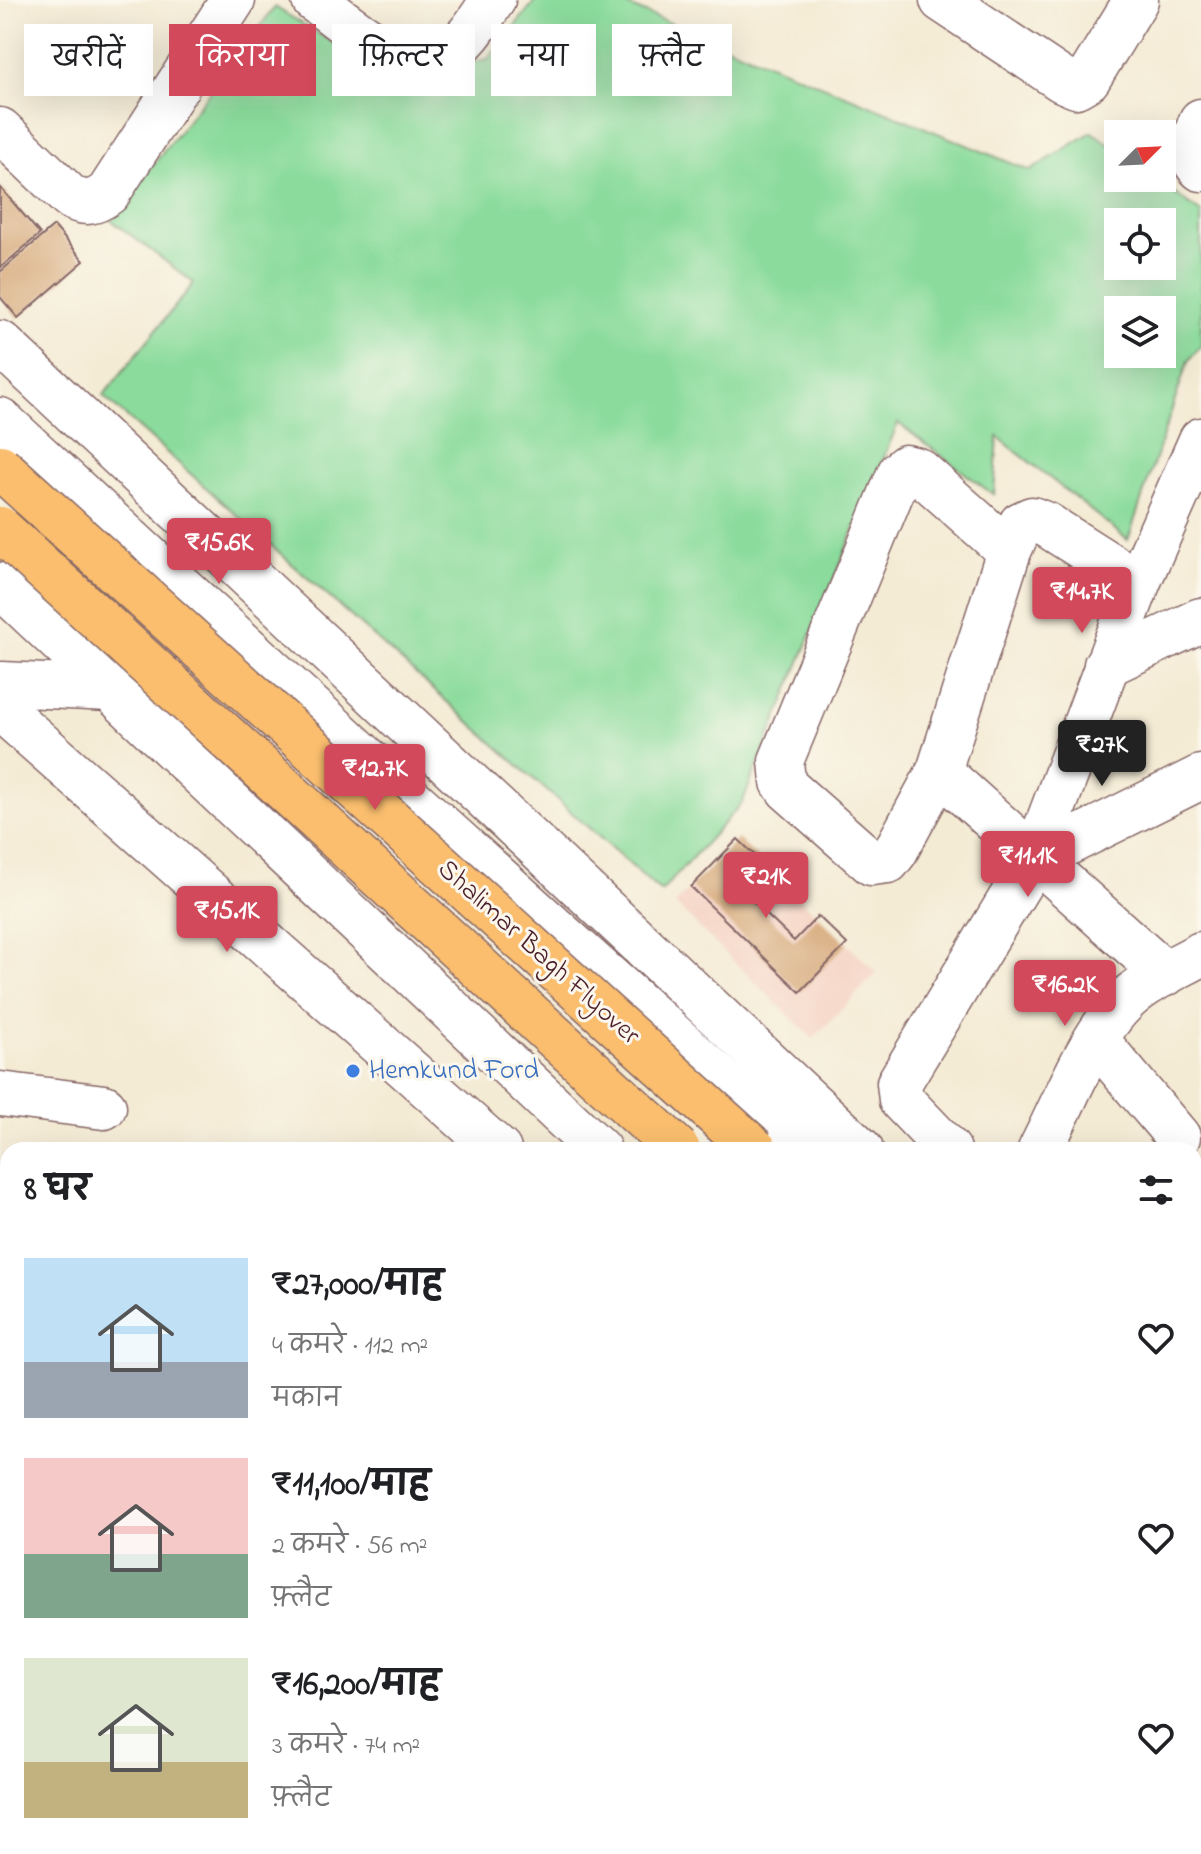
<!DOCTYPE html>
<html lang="hi">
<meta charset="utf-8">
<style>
body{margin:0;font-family:"Indie Flower","Playpen Sans Deva",sans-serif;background:#f6f6f6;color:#202124;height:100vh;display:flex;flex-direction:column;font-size:30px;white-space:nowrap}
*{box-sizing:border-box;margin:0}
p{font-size:26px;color:#757577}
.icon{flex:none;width:44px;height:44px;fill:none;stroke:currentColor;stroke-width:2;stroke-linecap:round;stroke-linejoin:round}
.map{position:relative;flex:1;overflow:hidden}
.drawer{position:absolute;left:0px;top:1142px;width:1202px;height:712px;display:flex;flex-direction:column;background:#fff;border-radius:24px 24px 0 0;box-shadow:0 8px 32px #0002}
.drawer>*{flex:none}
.guide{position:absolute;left:24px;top:24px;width:800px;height:72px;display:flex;gap:16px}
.needle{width:52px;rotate:66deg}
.fabs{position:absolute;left:1104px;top:120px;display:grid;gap:16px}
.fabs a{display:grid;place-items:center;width:72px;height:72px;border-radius:0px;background:#fff;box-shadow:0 8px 32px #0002;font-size:40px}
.price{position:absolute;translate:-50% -68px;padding:0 18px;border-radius:8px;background:#d1495b;color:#fff;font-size:26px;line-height:52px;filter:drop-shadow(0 2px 4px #0008)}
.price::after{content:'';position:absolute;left:50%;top:48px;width:24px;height:18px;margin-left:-12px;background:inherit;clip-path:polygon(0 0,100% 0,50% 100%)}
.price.current{background:#222;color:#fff}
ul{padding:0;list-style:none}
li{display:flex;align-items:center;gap:24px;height:200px;padding:0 24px}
li span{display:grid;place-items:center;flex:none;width:224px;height:160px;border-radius:0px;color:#555}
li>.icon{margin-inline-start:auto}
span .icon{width:96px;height:96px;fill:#fffc;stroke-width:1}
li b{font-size:34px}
h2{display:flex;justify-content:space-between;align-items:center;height:96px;padding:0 24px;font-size:34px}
.tag{padding:0 28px;border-radius:0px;background:#fff;box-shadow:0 8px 32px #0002;font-size:28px;line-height:72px}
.tag.current{background:#d1495b;color:#fff}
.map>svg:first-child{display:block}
</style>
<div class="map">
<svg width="1201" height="1854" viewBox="0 0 1201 1854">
<rect width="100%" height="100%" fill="#fbf7ec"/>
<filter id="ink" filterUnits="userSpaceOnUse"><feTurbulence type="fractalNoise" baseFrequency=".0125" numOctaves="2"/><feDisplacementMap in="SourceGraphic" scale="16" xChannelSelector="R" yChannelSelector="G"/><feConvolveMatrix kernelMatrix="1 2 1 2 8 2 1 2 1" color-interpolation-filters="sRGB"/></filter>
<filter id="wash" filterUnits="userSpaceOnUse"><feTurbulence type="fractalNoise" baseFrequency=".006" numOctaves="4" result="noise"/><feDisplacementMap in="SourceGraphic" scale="32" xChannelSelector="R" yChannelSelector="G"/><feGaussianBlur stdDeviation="1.8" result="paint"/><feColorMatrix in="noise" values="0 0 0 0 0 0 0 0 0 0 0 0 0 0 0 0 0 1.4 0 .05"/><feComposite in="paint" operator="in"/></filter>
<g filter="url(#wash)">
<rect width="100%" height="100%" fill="#f4ebd4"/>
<polygon fill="#f5d2c2" points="738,839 877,973 813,1039 675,904"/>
<path fill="#8bdc9c" stroke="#6a7e64" stroke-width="2" fill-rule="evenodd" d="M536 0H614L1030 171 1092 132 1118 151V178H1154L1201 213V346L1188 361 1128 540 998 437 994 495 898 423 742 803 661 892 103 396 194 283 111 220 275 7 392 79 488 59ZM1118 222H1162V266H1118ZM1118 310H1162V354H1118Z"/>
<g id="blocks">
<g fill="#d5a676">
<polygon points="0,187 40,234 0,268"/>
<polygon points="54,226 84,261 18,318 0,297 0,272"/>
<polygon points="738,839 765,865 741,890 794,941 818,916 847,944 800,992 691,887"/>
<polygon points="957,1846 1083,1846 1076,1854 950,1854"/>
</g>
</g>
</g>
<g filter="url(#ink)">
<use href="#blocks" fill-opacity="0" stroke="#866666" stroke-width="2"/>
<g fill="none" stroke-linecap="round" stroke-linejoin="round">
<g stroke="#866666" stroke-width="47">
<g id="minor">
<path d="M314 0C350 25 401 77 448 52 468 42 481 17 493 0"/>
<polyline points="942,0 1062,80 1076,86 1088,79 1136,0"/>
<path d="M1201 121C1195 137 1186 155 1201 169"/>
<path d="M0 130 70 197C86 205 94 203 108 193L233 0"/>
<polyline points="0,343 861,1150"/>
<polyline points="0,420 392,782 800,1150"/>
<polyline points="1009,551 918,470 906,467 900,472 781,761 783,782 788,789 872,863 888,861 895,852 939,771 1009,551 1021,524 1032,519 1047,525 1138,583"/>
<polyline points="0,585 599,1150"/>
<polyline points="1106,665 1201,620"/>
<polyline points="2,684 111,689"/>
<polyline points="0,708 499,1150"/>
<polyline points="939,771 1165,974"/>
<polyline points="1034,860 1201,777"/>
<polyline points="1097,1041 1178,1137"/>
<polyline points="0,1094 104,1107"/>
<polyline points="949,1150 901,1100 899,1083 1034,860 1138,583 1201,440"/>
<path d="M1040 1150C1064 1104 1089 1035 1127 999 1147 980 1176 968 1201 954"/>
<polyline points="1194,1296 1201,1292"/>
<polyline points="1194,1456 1201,1462"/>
<polyline points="0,1490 8,1481"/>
<polyline points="1194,1501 1201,1507"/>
<polyline points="1194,1705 1201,1712"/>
<polyline points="0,1768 8,1759"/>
<polyline points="1194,1768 1201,1774"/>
<polyline points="108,1846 116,1854"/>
<polyline points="430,1846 439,1854"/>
</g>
</g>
<g stroke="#866666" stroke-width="47">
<g id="major">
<polyline points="1194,1547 1201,1553"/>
<polyline points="1194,1622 1201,1629"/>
</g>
</g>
<use href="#minor" stroke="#fff" stroke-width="44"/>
<use href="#major" stroke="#fabe6e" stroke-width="44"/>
<g stroke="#866666" stroke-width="47" stroke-linecap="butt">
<g id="major-bridge">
<polyline points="0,467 755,1150"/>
<polyline points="0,529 678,1150"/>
</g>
</g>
<use href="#major-bridge" stroke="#fabe6e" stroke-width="44"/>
</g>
</g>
<circle fill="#3f7fe0" stroke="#fbf7ec" stroke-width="3" cx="353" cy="1071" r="8"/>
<g text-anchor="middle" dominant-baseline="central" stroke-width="6" stroke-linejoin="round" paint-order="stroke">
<g font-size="28" fill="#4a1f2b" stroke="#fbf7ec">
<text transform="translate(538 953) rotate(42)">Shalimar Bagh Flyover</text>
</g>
<g font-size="28" fill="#366cbe" stroke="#fbf7ec" text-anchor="start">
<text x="369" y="1071">Hemkund Ford</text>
</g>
</g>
</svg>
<div class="fabs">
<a><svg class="needle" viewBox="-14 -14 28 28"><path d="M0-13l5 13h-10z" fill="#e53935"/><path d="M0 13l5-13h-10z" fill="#757577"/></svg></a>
<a><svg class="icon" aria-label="locate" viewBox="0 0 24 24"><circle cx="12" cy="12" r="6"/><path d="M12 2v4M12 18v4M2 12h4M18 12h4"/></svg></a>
<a><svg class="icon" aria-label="layers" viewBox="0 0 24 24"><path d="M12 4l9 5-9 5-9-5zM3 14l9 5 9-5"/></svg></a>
</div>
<b class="price" style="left:219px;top:586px">₹15.6K</b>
<b class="price" style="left:1082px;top:635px">₹14.7K</b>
<b class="price current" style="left:1102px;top:788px">₹27K</b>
<b class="price" style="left:375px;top:812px">₹12.7K</b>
<b class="price" style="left:1028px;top:899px">₹11.1K</b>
<b class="price" style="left:766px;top:920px">₹21K</b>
<b class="price" style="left:227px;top:954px">₹15.1K</b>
<b class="price" style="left:1065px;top:1028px">₹16.2K</b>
<div class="guide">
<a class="tag">खरीदें</a>
<a class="tag current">किराया</a>
<a class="tag">फ़िल्टर</a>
<a class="tag">नया</a>
<a class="tag">फ़्लैट</a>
</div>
<section class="drawer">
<h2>8 घर<svg class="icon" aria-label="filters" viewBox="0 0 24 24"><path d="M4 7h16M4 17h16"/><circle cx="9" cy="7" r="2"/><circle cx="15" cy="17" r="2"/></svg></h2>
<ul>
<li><span style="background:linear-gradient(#bfe0f5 65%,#9aa5b1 0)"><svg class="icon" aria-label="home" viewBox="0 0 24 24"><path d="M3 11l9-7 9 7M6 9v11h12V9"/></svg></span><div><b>₹27,000/माह</b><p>4 कमरे · 112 m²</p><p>मकान</p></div><svg class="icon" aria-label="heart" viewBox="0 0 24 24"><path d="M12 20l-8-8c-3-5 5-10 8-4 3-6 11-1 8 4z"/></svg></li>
<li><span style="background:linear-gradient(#f6c9c9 60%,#7fa58c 0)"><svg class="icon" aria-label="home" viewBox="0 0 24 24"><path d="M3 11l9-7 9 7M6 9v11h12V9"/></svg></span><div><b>₹11,100/माह</b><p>2 कमरे · 56 m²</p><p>फ़्लैट</p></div><svg class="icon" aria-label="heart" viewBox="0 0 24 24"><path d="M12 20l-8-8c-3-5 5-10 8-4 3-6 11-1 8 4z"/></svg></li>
<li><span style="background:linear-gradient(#dfe7d0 65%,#c2b280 0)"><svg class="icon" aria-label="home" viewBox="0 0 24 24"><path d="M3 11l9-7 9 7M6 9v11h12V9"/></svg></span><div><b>₹16,200/माह</b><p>3 कमरे · 74 m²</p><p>फ़्लैट</p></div><svg class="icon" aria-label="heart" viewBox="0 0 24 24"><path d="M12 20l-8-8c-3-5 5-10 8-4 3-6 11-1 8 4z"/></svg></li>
</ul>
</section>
</div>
